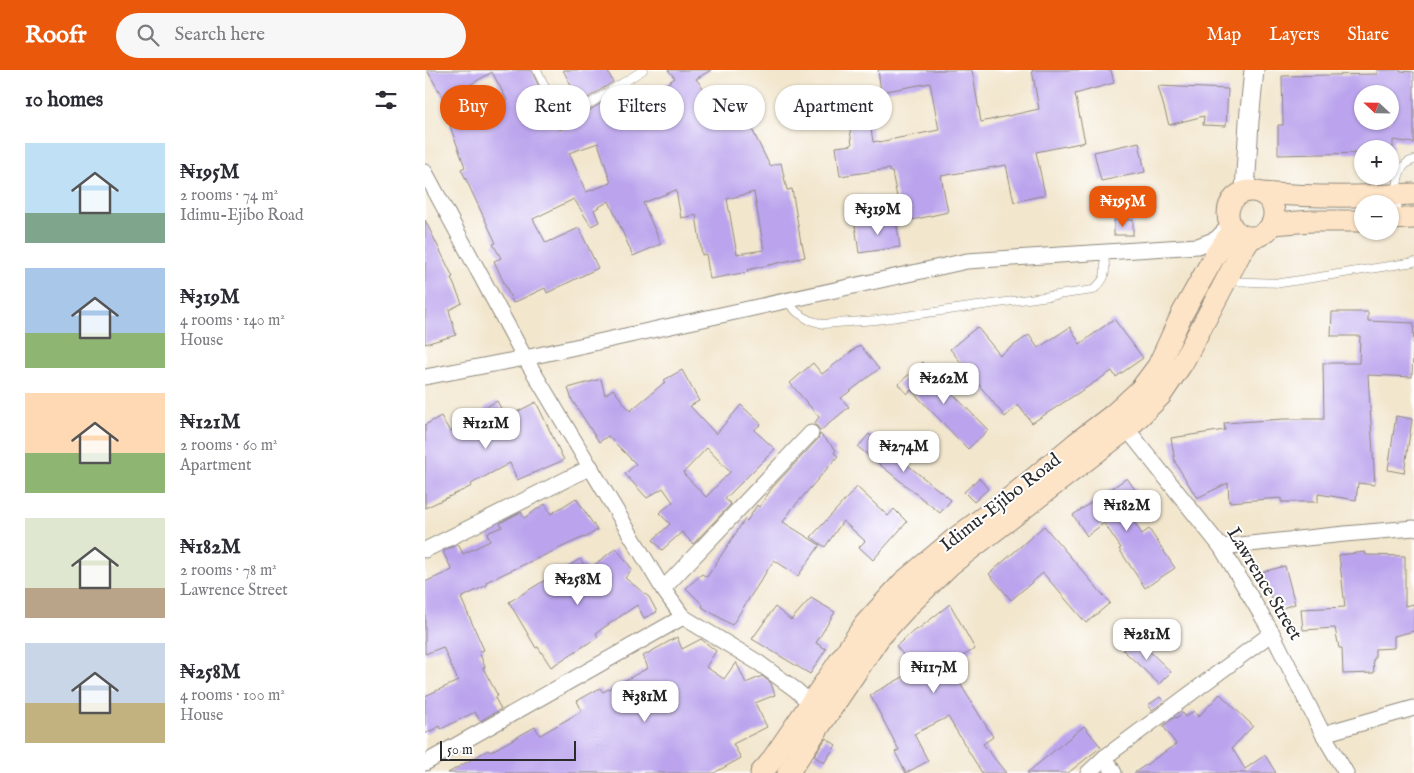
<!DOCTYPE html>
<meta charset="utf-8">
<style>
body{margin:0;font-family:"IM FELL English",serif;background:#f7f7f7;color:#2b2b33;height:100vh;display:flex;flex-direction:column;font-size:19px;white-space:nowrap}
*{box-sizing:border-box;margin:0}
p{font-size:16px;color:#7c7c81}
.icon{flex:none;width:28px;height:28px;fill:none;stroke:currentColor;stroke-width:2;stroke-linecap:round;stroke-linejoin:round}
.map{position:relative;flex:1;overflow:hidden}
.drawer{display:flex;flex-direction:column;background:#fff;width:425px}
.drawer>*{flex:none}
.top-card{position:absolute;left:15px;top:15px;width:475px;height:45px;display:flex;gap:10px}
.needle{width:32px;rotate:292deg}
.controls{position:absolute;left:929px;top:15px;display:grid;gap:10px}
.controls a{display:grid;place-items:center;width:45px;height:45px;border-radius:50%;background:#fff;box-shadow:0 1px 4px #0004;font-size:25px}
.scale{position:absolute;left:15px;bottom:12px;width:136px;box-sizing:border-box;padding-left:5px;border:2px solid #2b2b2b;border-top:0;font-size:14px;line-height:18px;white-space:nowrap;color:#2b2b2b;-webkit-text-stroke:4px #fff;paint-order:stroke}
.price{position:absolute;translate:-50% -42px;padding:0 11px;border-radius:10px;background:#fff;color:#222;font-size:16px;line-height:32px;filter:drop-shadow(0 1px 2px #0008)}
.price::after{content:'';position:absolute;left:50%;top:30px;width:15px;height:11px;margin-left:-8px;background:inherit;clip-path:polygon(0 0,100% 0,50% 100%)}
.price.selected{background:#ea580c;color:#fff}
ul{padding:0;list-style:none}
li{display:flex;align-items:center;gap:15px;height:125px;padding:0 25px}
li span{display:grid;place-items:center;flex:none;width:140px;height:100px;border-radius:0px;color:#555}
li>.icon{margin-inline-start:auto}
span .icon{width:60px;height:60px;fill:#fffc;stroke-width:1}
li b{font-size:21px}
h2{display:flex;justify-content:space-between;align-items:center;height:60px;padding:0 25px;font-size:21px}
.pill{padding:0 18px;border-radius:22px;background:#fff;box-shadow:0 1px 4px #0004;font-size:18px;line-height:45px}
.pill.selected{background:#ea580c;color:#fff}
header{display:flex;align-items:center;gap:30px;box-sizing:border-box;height:70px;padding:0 25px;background:#ea580c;color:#fff}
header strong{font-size:24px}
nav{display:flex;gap:28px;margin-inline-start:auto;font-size:18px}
.search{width:350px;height:45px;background:#f7f7f7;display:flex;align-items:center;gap:12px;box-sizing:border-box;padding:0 18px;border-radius:28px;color:#7c7c81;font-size:19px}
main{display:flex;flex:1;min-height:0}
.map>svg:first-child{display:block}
</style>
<header>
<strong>Roofr</strong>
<div class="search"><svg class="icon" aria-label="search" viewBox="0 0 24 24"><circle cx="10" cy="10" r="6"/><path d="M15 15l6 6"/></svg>Search here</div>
<nav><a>Map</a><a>Layers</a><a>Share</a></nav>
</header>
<main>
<section class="drawer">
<h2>10 homes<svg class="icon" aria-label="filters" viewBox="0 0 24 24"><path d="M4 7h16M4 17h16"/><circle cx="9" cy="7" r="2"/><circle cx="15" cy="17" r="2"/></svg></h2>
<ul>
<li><span style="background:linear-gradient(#bfe0f5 70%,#7fa58c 0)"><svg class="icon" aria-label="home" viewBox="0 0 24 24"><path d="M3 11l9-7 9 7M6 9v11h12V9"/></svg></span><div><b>₦195M</b><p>2 rooms · 74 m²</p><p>Idimu-Ejibo Road</p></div></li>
<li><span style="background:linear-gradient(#a9c7e8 65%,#8fb573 0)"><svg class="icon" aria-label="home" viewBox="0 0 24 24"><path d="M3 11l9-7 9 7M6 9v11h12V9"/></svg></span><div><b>₦319M</b><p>4 rooms · 140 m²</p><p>House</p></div></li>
<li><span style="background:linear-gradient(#ffd9b3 60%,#8fb573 0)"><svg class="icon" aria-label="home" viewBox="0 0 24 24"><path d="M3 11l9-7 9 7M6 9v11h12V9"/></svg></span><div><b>₦121M</b><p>2 rooms · 60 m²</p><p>Apartment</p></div></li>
<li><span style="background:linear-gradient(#dfe7d0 70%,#b9a48a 0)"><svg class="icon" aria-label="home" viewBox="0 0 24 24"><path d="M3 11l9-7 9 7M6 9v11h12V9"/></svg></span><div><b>₦182M</b><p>2 rooms · 78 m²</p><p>Lawrence Street</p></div></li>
<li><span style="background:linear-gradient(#c9d6e8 60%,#c2b280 0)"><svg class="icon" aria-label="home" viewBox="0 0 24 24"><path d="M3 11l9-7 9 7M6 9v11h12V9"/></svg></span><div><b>₦258M</b><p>4 rooms · 100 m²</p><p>House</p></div></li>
</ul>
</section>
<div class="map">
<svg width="989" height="703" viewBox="0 0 989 703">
<rect width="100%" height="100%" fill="#fff"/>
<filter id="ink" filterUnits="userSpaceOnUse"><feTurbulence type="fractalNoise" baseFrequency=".02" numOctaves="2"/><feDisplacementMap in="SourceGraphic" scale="10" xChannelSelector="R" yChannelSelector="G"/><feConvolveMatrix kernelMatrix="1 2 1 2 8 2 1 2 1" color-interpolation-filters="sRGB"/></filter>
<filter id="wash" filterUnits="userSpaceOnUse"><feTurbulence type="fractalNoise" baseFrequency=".0096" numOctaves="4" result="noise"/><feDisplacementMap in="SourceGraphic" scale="20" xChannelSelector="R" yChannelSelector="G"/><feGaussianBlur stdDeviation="1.12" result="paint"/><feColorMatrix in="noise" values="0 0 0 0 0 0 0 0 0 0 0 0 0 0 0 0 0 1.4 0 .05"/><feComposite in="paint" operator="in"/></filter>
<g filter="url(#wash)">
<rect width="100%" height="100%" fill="#f2e6cd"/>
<g id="blocks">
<g fill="#bba4ed" fill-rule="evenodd">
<path d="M2 0H106L135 60 162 47 160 43 188 26 199 50 236 26 232 20 250 8 243 0H286L271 9 298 43 315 35 345 96 356 93 362 120 367 119 376 173H377L380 187 322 200 323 202 285 209 281 184 277 185 271 145 256 148 251 120 218 133 236 174 208 186 184 131 169 140 174 152 166 156 149 129 108 149 121 173 154 158 173 198 122 223 120 218 88 233 69 191 76 188 68 174 71 173 36 99 40 97 25 56 82 30 67 2 19 30ZM173 73 186 113 161 122 144 83ZM329 122 339 180 312 184 302 129Z"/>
<polygon points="138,0 182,0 188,12 155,33"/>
<polygon points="453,0 547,0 556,52 614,39 607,0 686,0 689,13 650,24 660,72 611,82 620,125 589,132 581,95 516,106 523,142 474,153 470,133 473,132 467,102 465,102 464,99 415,106 411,77 427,75 420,20 440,17 448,72 454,71 454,72 514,60 505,13 456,22"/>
<path d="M952 0H976V1L989 2V73L968 70V79H938V83L853 85V55H858L857 6 952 4ZM938 24H965V51H938Z"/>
<polygon points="733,16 803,19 801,56 778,55 779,46 744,55"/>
<polygon points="714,72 720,102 676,111 669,82"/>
<polygon points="471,149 475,177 434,183 430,155"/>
<polygon points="0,150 28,207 26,208 37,233 24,240 31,265 0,274"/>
<rect x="689" y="150" width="19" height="15"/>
<polygon points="907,242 943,242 943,251 989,253 987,307 943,305 950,415 933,413 931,430 893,424 893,432 856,432 856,428 804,432 803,413 772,428 750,392 746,368 800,360 799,353 859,349 899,349 898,293 934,293 935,266 906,266"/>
<polygon points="689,249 718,288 691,307 687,301 607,353 593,335 580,347 525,279 552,257 575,285 604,265 613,278 645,257 655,274"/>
<polygon points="435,275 454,299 416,328 424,337 395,361 393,357 389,354 394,347 365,313 388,293 397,304"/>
<polygon points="498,292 521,319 522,318 563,360 543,379 486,320 482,324 473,314"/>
<path d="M257 300 274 331 265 336 291 364 316 335 336 354 329 360 350 379 300 429 306 434 268 474 257 462 237 480 228 470 245 454 234 443 248 432 238 418 222 428 200 404 211 394 183 366 174 372 147 330 143 318 176 309 180 325 188 319 205 341 240 312 239 310ZM282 378 305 402 281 427 258 403Z"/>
<polygon points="72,331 79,344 82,342 84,346 111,332 139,390 92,410 85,393 46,414 47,416 0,438 0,355 16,346 25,362 61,341 59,338"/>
<polygon points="971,346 987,349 979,403 963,400"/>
<polygon points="395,364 411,380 409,383 413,386 367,439 358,452 395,475 373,506 349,490 307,555 277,537 278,535 261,518 277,504 282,507 320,449 322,451 332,435 334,437 347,418 393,369"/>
<polygon points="444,364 526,430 515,443 433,377"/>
<polygon points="554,408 563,419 549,432 539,422"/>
<polygon points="702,408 715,427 700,438 717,464 724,459 750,498 720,518 694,479 696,478 679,453 662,466 648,445"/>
<polygon points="432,417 463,446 469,439 482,452 448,490 434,477 440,471 418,451 400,477 386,467"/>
<polygon points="151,428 172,460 160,468 159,467 61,512 62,515 36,528 59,580 54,582 60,597 58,598 73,626 70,628 76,639 55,651 50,642 16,659 15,656 0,664 0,626 33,611 18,577 0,584 0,512 27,500 18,482 33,474 38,484 65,471 62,463 77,457 75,453 96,442 99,448 120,434 126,444"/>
<polygon points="619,456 685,533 661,553 618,503 586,530 564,504"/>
<polygon points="191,478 207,499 200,508 224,527 232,542 219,548 212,535 171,563 173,567 126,597 113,577 111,578 84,532 155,489 163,500"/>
<polygon points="940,482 941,485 980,486 980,536 989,534 989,561 969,566 969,578 950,579 950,589 948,589 949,603 918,604 917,578 914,578 910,558 878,560 876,539 920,537 914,485"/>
<polygon points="860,496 870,534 851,540 837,502"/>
<polygon points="386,528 410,542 391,573 401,579 385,604 327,569 350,537 366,550"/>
<polygon points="525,534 550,579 523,594 568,667 558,674 581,703 557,703 523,647 489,664 503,691 481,703 470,682 474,680 445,625 491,600 471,576 491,559 492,560"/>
<polygon points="252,567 257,579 276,569 291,581 281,597 299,609 311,592 321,613 337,606 346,613 350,625 330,633 342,657 308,674 316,688 289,703 23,703 63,680 65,682 110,657 115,665 157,641 152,631 175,618 178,622 223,598 218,586"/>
<polygon points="710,567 746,602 734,614 698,580"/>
<polygon points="795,624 828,656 807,678 820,699 840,685 851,703 709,703 751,674 738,656 750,647 751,648 758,643 760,647 769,641 773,647"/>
<polygon points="735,627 739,632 727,640 723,635"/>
<polygon points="659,656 676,677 643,703 602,703"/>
<polygon points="401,668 411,675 399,693 389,686"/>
</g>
</g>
</g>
<g filter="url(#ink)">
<use href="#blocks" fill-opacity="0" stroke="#8e887c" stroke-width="1"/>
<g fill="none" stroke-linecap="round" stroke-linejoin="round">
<g stroke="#8e887c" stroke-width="9">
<g id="service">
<polyline points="112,0 129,36 138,45 147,45 218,0"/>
<path d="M973 147C972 129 967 95 989 90"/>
<polyline points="803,211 856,213 989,192"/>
<path d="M361 231 373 243 384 250 398 254 451 250 668 220C684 207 680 201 679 182"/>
</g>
</g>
<g stroke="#8e887c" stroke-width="17">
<g id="minor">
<polyline points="0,102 100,288 238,519 258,547 334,593 371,620 385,633"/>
<polyline points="0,307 100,288 542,191 773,176 791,169 802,158"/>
<polyline points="702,359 796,477 847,563 898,664 921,703"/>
<polyline points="796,477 920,464 989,458"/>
<polyline points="0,480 166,397"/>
<polyline points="238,519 386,363"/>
<polyline points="898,664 989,638"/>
<polyline points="680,687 689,703"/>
<polyline points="0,693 258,547"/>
<polyline points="663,703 680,687 847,563"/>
</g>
</g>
<g stroke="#8e887c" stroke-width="21">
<polyline id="tertiary" points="820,121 824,51 829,0"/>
</g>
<g stroke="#8e887c" stroke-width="23">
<g id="secondary">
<circle cx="826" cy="144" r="23"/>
<path d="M836 123C887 127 938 127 989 124"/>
<polyline points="965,149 989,148"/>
<polyline points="847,154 887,151 938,151"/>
<polyline points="336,703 344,694 440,554 478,512 528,470 586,427 651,373 689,344 715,320 733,296 757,244 789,187 808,160"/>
<polyline points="363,703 454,568 483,536 525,495 702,359 736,325 758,292 815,184 826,168"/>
</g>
</g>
<use href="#service" stroke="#fff" stroke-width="8"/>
<use href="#minor" stroke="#fff" stroke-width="15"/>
<use href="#tertiary" stroke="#fff" stroke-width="19"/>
<use href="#secondary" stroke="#fee4c6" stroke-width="21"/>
</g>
</g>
<g text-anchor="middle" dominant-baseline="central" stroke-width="4" stroke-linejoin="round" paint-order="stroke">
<g font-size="19" fill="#2b2b2b" stroke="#fff">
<text transform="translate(576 433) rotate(-38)">Idimu-Ejibo Road</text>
<text transform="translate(839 514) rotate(59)">Lawrence Street</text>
</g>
</g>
</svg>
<div class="controls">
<a><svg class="needle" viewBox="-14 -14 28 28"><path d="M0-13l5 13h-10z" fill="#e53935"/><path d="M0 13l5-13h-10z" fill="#7c7c81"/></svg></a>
<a>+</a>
<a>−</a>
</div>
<div class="scale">50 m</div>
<b class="price selected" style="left:698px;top:158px">₦195M</b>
<b class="price" style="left:453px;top:166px">₦319M</b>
<b class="price" style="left:519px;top:335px">₦262M</b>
<b class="price" style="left:61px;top:380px">₦121M</b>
<b class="price" style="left:479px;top:403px">₦274M</b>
<b class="price" style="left:702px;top:462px">₦182M</b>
<b class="price" style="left:153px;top:536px">₦258M</b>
<b class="price" style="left:722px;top:591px">₦281M</b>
<b class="price" style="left:509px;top:624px">₦117M</b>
<b class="price" style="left:220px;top:653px">₦381M</b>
<div class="top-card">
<a class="pill selected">Buy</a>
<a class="pill">Rent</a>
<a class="pill">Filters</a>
<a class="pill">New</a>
<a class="pill">Apartment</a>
</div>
</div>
</main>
